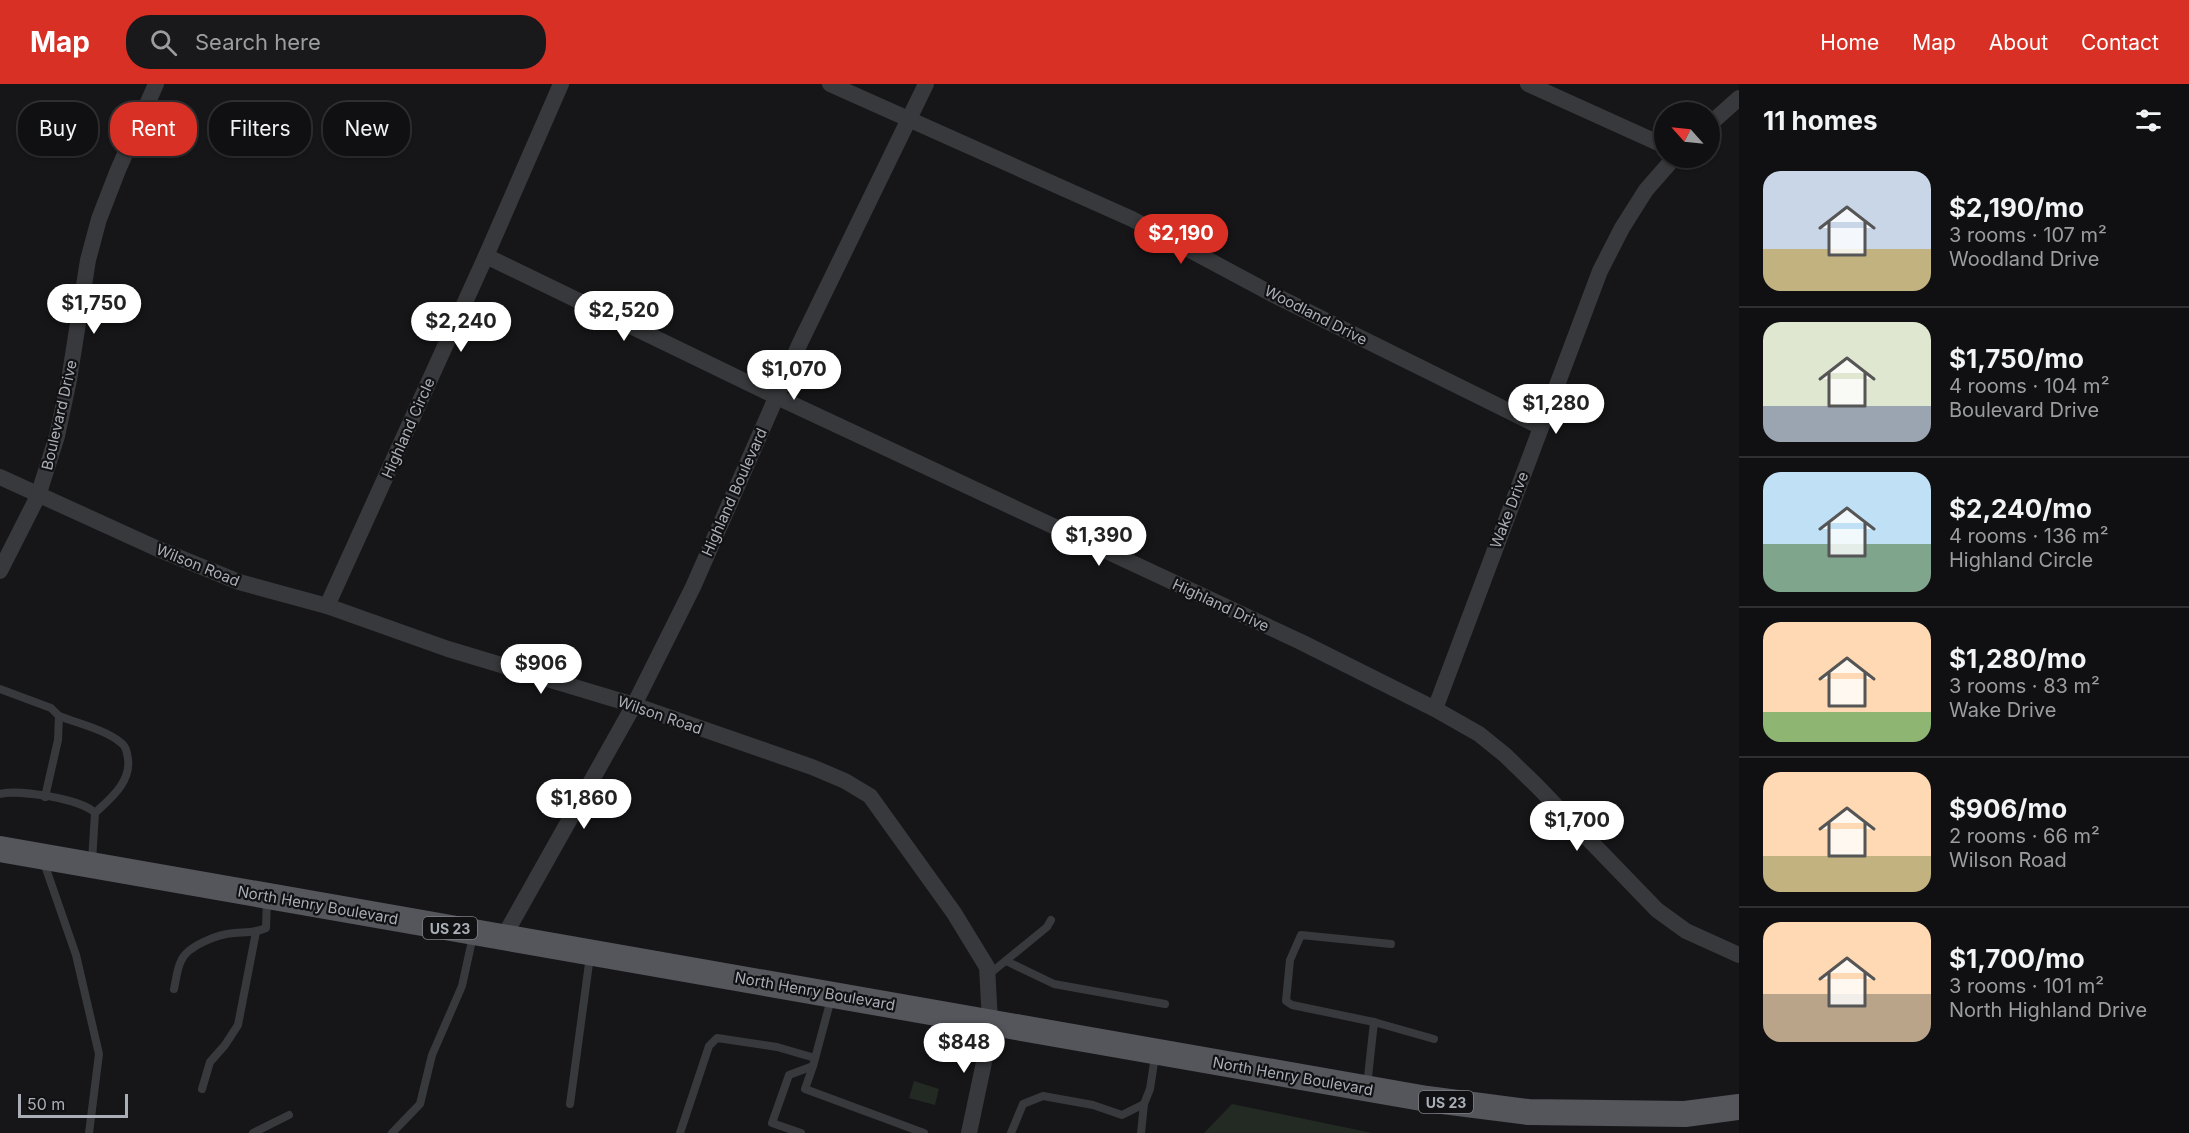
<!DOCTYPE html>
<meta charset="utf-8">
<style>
body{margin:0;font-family:Inter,sans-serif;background:#19191b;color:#f1f3f6;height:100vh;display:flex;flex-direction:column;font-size:22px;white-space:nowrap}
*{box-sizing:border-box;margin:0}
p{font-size:20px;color:#9c9d9f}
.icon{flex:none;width:33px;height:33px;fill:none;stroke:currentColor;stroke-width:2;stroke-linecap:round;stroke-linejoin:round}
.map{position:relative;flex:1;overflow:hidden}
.panel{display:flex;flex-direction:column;background:#101012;width:450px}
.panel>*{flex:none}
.hud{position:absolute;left:18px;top:18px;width:570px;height:54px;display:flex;gap:12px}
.needle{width:39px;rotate:297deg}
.buttons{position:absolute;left:1654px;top:18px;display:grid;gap:12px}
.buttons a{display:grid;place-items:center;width:66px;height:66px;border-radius:50%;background:#101012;box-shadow:0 2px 4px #0004,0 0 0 2px #303032;font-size:30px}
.scale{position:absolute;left:18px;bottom:15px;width:110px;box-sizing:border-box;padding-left:6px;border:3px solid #aaaeb6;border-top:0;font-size:16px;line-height:21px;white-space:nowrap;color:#aaaeb6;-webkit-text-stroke:4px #111113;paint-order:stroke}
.price{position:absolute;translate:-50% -51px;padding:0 14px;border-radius:21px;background:#fff;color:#222;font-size:20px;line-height:39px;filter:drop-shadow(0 2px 3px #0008)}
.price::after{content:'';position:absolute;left:50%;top:36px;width:18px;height:14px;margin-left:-9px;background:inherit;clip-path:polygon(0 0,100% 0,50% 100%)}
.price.active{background:#d93025;color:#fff}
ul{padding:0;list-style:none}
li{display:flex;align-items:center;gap:18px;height:150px;padding:0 24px}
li+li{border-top:2px solid #303032}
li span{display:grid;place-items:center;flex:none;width:168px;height:120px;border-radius:18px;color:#555}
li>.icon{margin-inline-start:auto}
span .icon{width:72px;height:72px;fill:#fffc;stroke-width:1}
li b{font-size:26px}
h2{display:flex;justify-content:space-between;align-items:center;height:72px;padding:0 24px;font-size:26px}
.chip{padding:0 21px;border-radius:24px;background:#101012;box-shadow:0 2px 4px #0004,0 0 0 2px #303032;font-size:21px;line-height:54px}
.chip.active{background:#d93025;color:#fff}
header{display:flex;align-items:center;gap:36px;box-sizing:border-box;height:84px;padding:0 30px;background:#d93025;color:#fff}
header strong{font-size:28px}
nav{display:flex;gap:33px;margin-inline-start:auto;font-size:21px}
.search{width:420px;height:54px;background:#19191b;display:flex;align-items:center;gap:15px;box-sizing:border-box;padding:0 21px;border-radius:24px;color:#9c9d9f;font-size:22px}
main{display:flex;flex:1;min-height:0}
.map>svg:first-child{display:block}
</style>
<header>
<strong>Map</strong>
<div class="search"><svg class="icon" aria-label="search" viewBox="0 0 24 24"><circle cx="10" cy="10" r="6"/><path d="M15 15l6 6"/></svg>Search here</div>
<nav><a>Home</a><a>Map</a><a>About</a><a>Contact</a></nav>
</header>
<main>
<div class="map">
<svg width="1739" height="1049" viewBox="0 0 1739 1049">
<rect width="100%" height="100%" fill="#161618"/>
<g fill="#232a23">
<polygon points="914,997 939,1005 935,1021 909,1014"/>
<polygon points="1232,1020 1372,1049 1204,1049"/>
</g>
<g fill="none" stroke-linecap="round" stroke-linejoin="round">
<g stroke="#38393c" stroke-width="8">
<polyline points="0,605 51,624 59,632 58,656 45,713"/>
<path d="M59 632C77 639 106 646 120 658 126 662 127 668 128 675 131 698 111 714 95 729"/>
<path d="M0 710C18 705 83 715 95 729L92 777"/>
<polyline points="43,776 76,871 99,970 89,1049"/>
<polyline points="1006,877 1054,900 1165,920"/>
<polyline points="987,892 1047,843 1051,836"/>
<path d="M174 905C176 896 177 885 181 877 187 862 218 850 234 849 246 848 255 849 266 844L267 816"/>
<polyline points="1374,938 1292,921 1286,917 1290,876 1301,851 1391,860"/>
<polyline points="813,982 805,1005 924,1049"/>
<polyline points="1367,1002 1374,938 1434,955"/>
<polyline points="202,1005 210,978 225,961 238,941 256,848"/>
<polyline points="570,1020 590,872"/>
<polyline points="253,1049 289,1031"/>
<polyline points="392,1049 420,1020 432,971 462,902 473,852"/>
<polyline points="680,1049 709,962 717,954 777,963 815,974"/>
<polyline points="801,1049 772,1039 789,991 813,982 831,915"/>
<polyline points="1011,1049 1023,1020 1043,1012 1093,1021 1122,1031 1144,1020 1150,1005 1155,972"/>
<polyline points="1141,1049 1144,1020"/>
</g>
<g stroke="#38393c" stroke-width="16">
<polyline points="830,0 1132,135 1272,210 1541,343"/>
<polyline points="1528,0 1665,62"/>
<polyline points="1710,40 1739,14"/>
<polyline points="486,172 777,313 1301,558 1435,625 1479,650 1505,671 1536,701 1657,826 1686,847 1739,871"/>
<polyline points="0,393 158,465 239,498 327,522 448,565 634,621 812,683 845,697 870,712 954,829 987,883 990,937 987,964 969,1049"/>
<polyline points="0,487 38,412 57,352 69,296 88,176 99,135 118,86 156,0"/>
<polyline points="327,522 486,172 561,0"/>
<polyline points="1435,625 1600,187 1622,144 1646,106 1674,74"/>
<polyline points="503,854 634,621 693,503 800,259 926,0"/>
</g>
<polyline stroke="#54565b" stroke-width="26" points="0,765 1427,1015 1528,1028 1685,1030 1739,1023"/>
</g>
<g text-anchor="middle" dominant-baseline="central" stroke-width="4.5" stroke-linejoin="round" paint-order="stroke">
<g fill="#111113" stroke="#7c7f85" stroke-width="1.5">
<rect x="423" y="833" width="54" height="22" rx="4.5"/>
<rect x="1419" y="1007" width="54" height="22" rx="4.5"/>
</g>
<g font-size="14" font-weight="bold" fill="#aaaeb6">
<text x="450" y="844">US 23</text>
<text x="1446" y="1018">US 23</text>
</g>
<g font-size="15" fill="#aaaeb6" stroke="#111113">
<text transform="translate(1316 231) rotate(27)">Woodland Drive</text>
<text transform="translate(59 331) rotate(-77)">Boulevard Drive</text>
<text transform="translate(408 344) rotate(-66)">Highland Circle</text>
<text transform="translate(734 408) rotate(-66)">Highland Boulevard</text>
<text transform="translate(1509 426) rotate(-69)">Wake Drive</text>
<text transform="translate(198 481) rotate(22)">Wilson Road</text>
<text transform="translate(1221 521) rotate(25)">Highland Drive</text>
<text transform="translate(660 631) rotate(19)">Wilson Road</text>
<text transform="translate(318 821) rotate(10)">North Henry Boulevard</text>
<text transform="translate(815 907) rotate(10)">North Henry Boulevard</text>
<text transform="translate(1293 992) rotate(10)">North Henry Boulevard</text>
</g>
</g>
</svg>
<div class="buttons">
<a><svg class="needle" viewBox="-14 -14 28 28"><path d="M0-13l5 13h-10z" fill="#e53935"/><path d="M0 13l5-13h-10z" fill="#9c9d9f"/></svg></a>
</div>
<div class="scale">50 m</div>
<b class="price active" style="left:1181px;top:181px">$2,190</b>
<b class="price" style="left:94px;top:251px">$1,750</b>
<b class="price" style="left:624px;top:258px">$2,520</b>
<b class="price" style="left:461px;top:269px">$2,240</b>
<b class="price" style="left:794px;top:317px">$1,070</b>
<b class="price" style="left:1556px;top:351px">$1,280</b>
<b class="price" style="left:1099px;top:483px">$1,390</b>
<b class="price" style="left:541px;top:611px">$906</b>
<b class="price" style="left:584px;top:746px">$1,860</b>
<b class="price" style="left:1577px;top:768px">$1,700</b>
<b class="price" style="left:964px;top:990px">$848</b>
<div class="hud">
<a class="chip">Buy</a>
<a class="chip active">Rent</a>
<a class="chip">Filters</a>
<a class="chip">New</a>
</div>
</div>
<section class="panel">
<h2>11 homes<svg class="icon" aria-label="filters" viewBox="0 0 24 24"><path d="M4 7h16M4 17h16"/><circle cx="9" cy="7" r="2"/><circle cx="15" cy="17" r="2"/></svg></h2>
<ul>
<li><span style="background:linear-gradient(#c9d6e8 65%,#c2b280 0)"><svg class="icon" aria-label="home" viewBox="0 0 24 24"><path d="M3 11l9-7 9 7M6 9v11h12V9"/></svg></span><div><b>$2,190/mo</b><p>3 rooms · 107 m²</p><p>Woodland Drive</p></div></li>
<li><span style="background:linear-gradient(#dfe7d0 70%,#9aa5b1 0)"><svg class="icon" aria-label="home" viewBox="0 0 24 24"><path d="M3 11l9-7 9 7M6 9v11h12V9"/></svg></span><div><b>$1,750/mo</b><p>4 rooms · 104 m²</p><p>Boulevard Drive</p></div></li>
<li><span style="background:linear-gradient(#bfe0f5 60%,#7fa58c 0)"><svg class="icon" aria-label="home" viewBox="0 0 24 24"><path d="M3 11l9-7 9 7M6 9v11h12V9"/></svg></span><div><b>$2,240/mo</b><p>4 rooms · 136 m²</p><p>Highland Circle</p></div></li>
<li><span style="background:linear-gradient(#ffd9b3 75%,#8fb573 0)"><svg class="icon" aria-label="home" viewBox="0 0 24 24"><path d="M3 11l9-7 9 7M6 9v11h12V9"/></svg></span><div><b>$1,280/mo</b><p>3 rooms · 83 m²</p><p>Wake Drive</p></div></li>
<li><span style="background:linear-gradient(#ffd9b3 70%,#c2b280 0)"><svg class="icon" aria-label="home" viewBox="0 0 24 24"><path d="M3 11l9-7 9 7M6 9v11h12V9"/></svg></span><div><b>$906/mo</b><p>2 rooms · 66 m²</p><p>Wilson Road</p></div></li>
<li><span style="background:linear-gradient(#ffd9b3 60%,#b9a48a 0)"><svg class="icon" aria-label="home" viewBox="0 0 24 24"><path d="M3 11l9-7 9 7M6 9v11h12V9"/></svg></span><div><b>$1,700/mo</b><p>3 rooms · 101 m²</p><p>North Highland Drive</p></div></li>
</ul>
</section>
</main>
